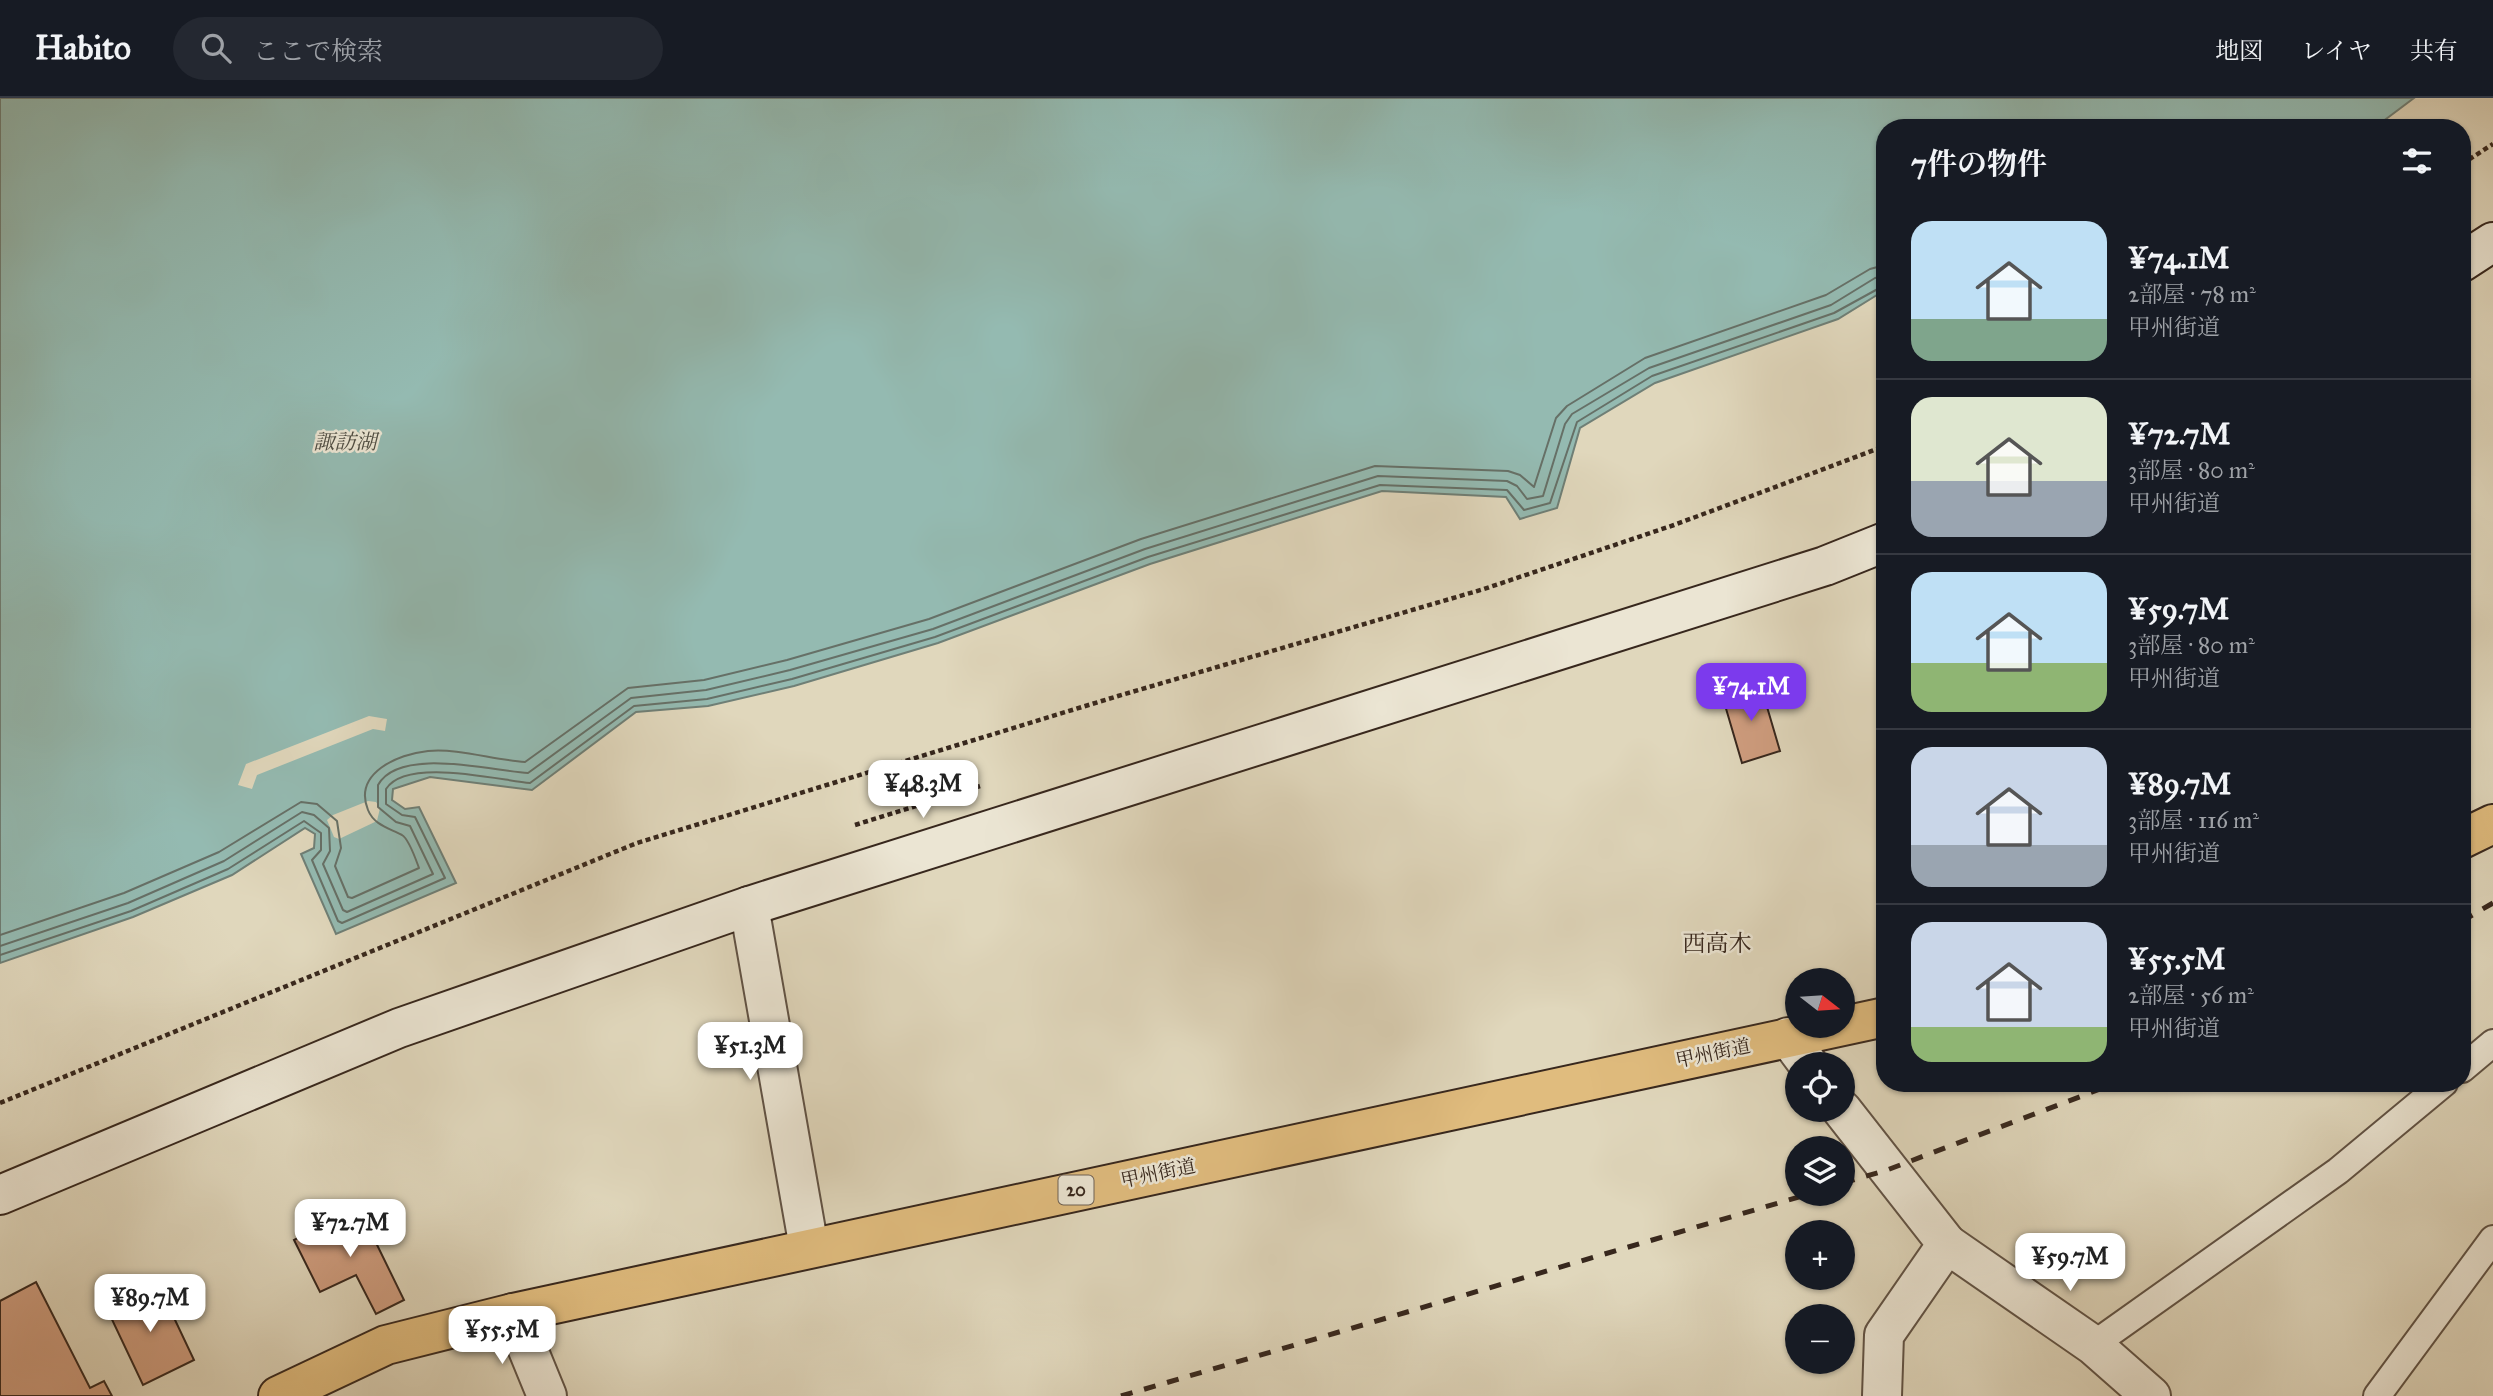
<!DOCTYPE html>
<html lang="ja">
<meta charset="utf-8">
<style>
body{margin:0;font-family:"IM FELL Great Primer","Noto Serif JP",serif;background:#242831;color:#f1f3f6;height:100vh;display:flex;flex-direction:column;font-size:26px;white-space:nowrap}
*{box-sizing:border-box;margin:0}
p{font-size:23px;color:#9ea1a6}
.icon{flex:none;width:38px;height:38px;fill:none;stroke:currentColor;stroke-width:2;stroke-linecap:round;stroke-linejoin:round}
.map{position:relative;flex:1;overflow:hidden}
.sheet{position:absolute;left:1876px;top:21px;width:595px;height:973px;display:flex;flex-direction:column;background:#171b24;border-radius:28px;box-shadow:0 2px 5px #0004}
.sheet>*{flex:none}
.needle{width:46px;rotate:107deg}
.fabs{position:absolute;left:1785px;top:870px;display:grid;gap:14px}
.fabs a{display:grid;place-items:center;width:70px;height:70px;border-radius:50%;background:#171b24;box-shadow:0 2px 5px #0004;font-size:35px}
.price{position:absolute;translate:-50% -60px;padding:0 16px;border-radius:14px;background:#fff;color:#222;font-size:23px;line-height:46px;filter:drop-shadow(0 2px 4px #0008)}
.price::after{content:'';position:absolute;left:50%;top:42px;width:21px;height:16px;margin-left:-10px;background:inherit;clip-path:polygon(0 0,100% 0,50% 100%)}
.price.selected{background:#7c3aed;color:#fff}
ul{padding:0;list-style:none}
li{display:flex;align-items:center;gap:21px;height:175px;padding:0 35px}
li+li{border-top:2px solid #363941}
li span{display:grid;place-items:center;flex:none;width:196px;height:140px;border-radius:21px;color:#555}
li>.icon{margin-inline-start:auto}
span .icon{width:84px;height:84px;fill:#fffc;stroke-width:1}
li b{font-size:30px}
h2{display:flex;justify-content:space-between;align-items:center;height:84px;padding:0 35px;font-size:30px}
header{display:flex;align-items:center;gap:42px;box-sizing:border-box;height:98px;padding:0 35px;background:#171b24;border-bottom:2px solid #363941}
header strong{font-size:33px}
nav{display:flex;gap:38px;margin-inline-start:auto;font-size:24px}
.search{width:490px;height:63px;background:#242831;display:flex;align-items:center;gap:18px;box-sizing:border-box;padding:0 24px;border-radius:38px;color:#9ea1a6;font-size:26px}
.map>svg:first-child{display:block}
</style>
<header>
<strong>Habito</strong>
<div class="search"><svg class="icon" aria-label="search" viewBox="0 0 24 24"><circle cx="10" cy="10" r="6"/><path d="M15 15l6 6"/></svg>ここで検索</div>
<nav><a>地図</a><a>レイヤ</a><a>共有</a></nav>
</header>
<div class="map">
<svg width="2493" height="1298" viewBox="0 0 2493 1298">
<rect width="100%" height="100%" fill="#e0d7bc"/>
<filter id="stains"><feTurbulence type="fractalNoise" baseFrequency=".00286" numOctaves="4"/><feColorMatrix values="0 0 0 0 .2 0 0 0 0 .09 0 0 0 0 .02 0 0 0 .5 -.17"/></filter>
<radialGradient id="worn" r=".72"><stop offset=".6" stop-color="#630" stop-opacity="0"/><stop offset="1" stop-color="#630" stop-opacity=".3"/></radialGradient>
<polygon fill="#94bab1" stroke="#6f7f76" stroke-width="2" points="0,0 2414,0 2374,30 1885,30 1885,192 1838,221 1655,285 1580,330 1557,410 1520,421 1506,399 1382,393 1150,466 938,545 794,588 708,608 636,614 532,692 430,679 393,691 392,702 405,711 419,709 456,785 336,836 301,756 314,750 315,736 305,730 232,777 133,819 0,865"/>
<g fill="#e0d7bc">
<polygon points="369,618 387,621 385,633 373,631 257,677 252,691 238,687 246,666"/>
<polygon points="368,703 376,704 380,710 377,723 339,741 334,739 327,722 333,717"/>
</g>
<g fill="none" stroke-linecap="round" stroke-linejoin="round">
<g stroke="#667067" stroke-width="2">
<path d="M0 837 124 795 219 754 301 704 317 706 337 723 341 750 335 768 348 799 352 800 419 770C416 762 409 741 402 737 389 730 374 727 368 712 353 675 398 656 428 653 458 650 494 662 525 664L628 590 704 582 787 562 929 521 1141 441 1375 368 1508 373 1520 377 1534 389 1556 320 1567 308 1645 260 1826 197 1870 171 1885 167"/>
<path d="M0 848 128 805 224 763 302 714 314 717 329 730 330 753 323 766 343 812 347 814 433 776 410 728 396 724 378 709V687C399 648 493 673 528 675L631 600 706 592 790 572 933 531 1145 451 1378 378 1507 383 1517 388 1527 401 1543 398 1565 326 1572 316 1649 270 1831 207 1875 180 1885 178"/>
<path d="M0 857 131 813 228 771 304 723 321 735V752L312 762 338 823 342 825 445 780 415 719 402 717 386 706V691C406 659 498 682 530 685L634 608 707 601 792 581 935 539 1148 459 1380 387 1507 392 1524 412 1550 405 1577 324 1652 278 1834 215 1885 187"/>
</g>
</g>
<g fill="#cf9d7f" stroke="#37271d" stroke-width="2">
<polygon points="1760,585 1780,653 1742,665 1722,597"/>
<polygon points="359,1110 404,1202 376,1216 356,1177 320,1194 294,1142"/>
<polygon points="36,1184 90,1290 104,1283 112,1298 0,1298 0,1203"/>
<polygon points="158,1186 194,1262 143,1287 107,1211"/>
</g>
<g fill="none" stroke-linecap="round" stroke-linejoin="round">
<g stroke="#615345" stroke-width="30">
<g id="lane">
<polyline points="2462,971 2493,945"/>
<polyline points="2093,1247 2338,1073 2444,985"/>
<polyline points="2377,1298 2493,1141"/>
</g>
</g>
<g stroke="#615345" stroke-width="42">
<g id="street">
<polyline points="749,808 809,1150"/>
<polyline points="1788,939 1808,966"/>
<polyline points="1842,1012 1947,1146 1884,1237 1882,1298"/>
<polyline points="1947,1146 2093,1247 2151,1298"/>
<polyline points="513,1215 547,1298"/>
</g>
</g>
<g stroke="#37271d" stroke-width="42">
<g id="secondary">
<polyline points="2462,164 2493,144"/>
<polyline points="0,1097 399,930 749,808 1825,468 1885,444"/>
</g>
</g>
<g stroke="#37271d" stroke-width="42">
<g id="highway">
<polyline points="2462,741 2493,726"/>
<polyline points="278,1298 386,1247 513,1215 1885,919"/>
</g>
</g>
<g stroke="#37271d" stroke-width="4.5" stroke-dasharray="5 3.5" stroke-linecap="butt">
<polyline points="2462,66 2493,46"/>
<polyline points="855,727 980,688"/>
<polyline points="0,1005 637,745 1118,598 1484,491 1674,427 1885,348"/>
</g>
<use href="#lane" stroke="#ebe5d3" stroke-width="26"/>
<use href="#street" stroke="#ebe5d3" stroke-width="38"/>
<use href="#secondary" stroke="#ebe5d3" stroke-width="38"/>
<use href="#highway" stroke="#e0bc7e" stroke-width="38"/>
<g stroke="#37271d" stroke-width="5" stroke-dasharray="12 12" stroke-linecap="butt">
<polyline points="2462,823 2493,805"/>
<polyline points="1843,1085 1887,1072 2116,985"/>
<polyline points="1121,1298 1809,1096"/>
</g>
</g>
<g text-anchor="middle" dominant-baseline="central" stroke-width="5" stroke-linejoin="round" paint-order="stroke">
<rect fill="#ebe5d3" stroke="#6d6054" stroke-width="2" x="1058.5" y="1077.5" width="35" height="29" rx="5"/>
<g font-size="18" font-weight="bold" fill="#37271d">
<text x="1076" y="1092">20</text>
</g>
<g font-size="19" fill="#37271d" stroke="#ebe5d3">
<text transform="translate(1713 955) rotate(-12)">甲州街道</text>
<text transform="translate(1158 1075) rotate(-12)">甲州街道</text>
</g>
<g font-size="21" font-style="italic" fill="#4e4c42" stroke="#ebe5d3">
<text x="345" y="344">諏訪湖</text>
</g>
<g font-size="23" fill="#37271d" stroke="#ebe5d3">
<text x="1717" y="845">西高木</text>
</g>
</g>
<rect width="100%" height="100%" filter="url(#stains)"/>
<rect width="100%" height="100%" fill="url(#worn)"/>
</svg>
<div class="fabs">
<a><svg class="needle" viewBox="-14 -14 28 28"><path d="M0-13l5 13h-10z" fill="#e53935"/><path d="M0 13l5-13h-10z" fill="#9ea1a6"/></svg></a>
<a><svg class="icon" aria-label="locate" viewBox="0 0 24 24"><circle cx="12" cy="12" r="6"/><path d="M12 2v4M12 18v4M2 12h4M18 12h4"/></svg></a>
<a><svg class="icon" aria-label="layers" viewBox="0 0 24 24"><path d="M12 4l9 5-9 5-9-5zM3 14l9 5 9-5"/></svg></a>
<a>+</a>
<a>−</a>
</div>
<b class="price selected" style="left:1751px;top:625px">¥74.1M</b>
<b class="price" style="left:923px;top:722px">¥48.3M</b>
<b class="price" style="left:750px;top:984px">¥51.3M</b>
<b class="price" style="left:350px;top:1161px">¥72.7M</b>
<b class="price" style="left:2070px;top:1195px">¥59.7M</b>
<b class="price" style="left:150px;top:1236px">¥89.7M</b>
<b class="price" style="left:502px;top:1268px">¥55.5M</b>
<section class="sheet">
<h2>7件の物件<svg class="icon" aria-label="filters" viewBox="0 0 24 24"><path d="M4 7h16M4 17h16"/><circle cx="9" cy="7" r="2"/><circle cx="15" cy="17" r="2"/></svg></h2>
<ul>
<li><span style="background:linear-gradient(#bfe0f5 70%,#7fa58c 0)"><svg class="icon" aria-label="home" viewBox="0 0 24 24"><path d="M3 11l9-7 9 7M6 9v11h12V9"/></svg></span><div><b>¥74.1M</b><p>2部屋 · 78 m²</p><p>甲州街道</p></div></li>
<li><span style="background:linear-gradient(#dfe7d0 60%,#9aa5b1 0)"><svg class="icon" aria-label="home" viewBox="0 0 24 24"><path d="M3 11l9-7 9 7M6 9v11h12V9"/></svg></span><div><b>¥72.7M</b><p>3部屋 · 80 m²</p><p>甲州街道</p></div></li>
<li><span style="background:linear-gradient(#bfe0f5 65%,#8fb573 0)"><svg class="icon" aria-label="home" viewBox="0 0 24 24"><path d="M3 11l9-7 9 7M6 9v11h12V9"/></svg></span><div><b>¥59.7M</b><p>3部屋 · 80 m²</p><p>甲州街道</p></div></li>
<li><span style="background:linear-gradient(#c9d6e8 70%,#9aa5b1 0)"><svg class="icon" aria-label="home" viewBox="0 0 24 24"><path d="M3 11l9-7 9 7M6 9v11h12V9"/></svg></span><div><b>¥89.7M</b><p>3部屋 · 116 m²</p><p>甲州街道</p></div></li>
<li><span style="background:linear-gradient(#c9d6e8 75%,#8fb573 0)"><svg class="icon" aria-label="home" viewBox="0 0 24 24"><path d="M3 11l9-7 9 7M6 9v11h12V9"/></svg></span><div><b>¥55.5M</b><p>2部屋 · 56 m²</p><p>甲州街道</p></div></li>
</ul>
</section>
</div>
